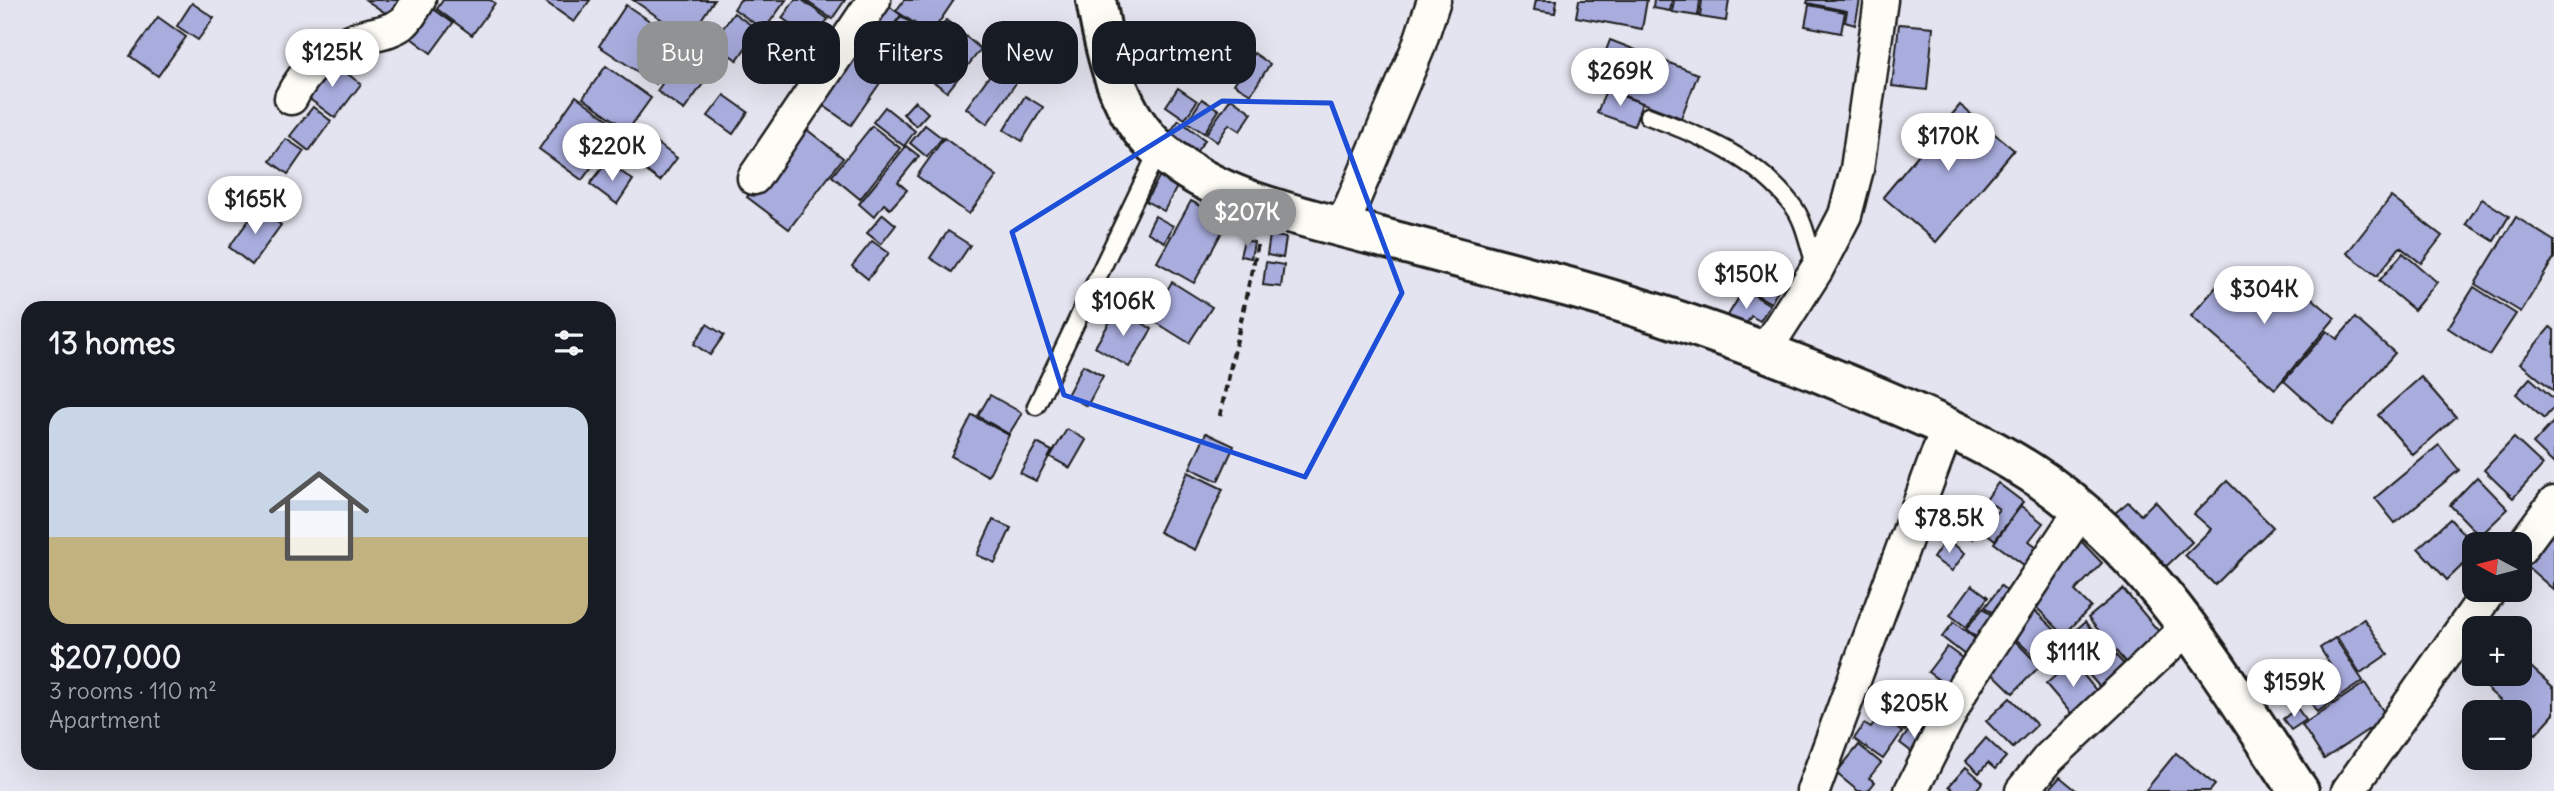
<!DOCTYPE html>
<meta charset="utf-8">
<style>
body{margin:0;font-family:Delius,sans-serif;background:#20242c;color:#f1f3f6;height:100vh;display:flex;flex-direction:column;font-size:26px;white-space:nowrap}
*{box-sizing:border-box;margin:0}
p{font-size:23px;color:#9ea1a6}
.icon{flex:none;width:38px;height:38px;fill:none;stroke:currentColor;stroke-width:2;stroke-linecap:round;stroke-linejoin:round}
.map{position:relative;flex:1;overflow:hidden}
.panel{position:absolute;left:21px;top:301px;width:595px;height:469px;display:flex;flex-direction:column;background:#171b24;border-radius:21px;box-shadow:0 7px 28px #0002}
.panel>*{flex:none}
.top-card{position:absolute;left:637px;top:21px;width:665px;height:63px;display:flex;gap:14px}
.needle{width:46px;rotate:277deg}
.buttons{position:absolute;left:2462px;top:532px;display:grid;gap:14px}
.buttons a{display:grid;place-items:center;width:70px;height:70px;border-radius:14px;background:#171b24;box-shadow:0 7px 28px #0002;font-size:35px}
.price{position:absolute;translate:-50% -60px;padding:0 16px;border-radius:24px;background:#fff;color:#222;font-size:23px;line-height:46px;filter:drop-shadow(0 2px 4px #0008)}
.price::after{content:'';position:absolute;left:50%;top:42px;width:21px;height:16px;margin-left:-10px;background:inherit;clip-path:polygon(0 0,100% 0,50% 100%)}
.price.current{background:#919294;color:#fff}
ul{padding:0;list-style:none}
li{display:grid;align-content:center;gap:14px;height:371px;padding:0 28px}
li+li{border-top:2px solid #363941}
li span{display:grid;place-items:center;height:217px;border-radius:21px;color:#555}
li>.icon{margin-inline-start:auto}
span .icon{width:126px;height:126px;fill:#fffc;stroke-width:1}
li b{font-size:30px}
h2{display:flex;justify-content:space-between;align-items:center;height:84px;padding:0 28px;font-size:30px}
.chip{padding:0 24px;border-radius:21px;background:#171b24;box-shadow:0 7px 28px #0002;font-size:24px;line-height:63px}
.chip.current{background:#919294;color:#fff}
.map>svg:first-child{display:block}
</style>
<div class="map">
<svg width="2554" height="791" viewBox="0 0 2554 791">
<rect width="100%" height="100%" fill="#e4e4f0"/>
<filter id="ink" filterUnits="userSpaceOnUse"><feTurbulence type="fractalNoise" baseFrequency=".0143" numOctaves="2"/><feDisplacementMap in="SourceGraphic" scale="14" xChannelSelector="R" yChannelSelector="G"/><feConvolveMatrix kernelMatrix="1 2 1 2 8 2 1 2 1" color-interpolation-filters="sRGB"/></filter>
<g filter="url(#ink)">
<g fill="#a9adde" stroke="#1c1c1c" stroke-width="2">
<polygon points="366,0 405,0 393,18"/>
<polygon points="443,0 490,0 495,3 472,35 437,9"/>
<polygon points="543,0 590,0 574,22"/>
<polygon points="633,0 714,0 689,38"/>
<polygon points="740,0 786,0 764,30 734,9"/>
<polygon points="795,0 802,0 828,19 813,40 782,18"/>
<polygon points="805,0 845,0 832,19"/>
<polygon points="904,0 954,0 931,34 896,11"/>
<polygon points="1536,0 1557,0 1555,13 1534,10"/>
<polygon points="1579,0 1647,0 1642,29 1576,17"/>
<polygon points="1654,0 1672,0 1670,11 1653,8"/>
<polygon points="1674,0 1700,0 1698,16 1672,12"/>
<polygon points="1702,0 1729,0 1726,21 1700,17"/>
<polygon points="1808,0 1860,0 1855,25 1845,22 1847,11 1807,3"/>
<polygon points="192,3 214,18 198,40 177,26"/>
<polygon points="886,4 901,15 885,36 913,58 904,70 861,36"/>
<polygon points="626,5 684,44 656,84 599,46"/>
<polygon points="1809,5 1845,12 1841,33 1805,26"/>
<polygon points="432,8 453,23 431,53 411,38"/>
<polygon points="734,13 758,30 737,60 712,43"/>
<polygon points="901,16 929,36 921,48 893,28"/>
<polygon points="158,17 186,37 158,76 130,56"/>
<polygon points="946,20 981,49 947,92 911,64"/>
<polygon points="1899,24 1933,27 1927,90 1892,86"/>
<polygon points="895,30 915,46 909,54 889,38"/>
<polygon points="857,38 893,64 851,125 814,99"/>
<polygon points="1610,40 1698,74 1681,118 1614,92 1619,79 1598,72"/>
<polygon points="1254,53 1270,64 1251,94 1234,84"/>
<polygon points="329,60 361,84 335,118 303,94"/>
<polygon points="1000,61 1021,76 987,124 966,108"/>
<polygon points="677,62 705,81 684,110 657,91"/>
<polygon points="606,66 651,98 628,130 583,98"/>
<polygon points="1178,88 1197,101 1185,119 1166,106"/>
<polygon points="1606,90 1642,103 1634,126 1597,113"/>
<polygon points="724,95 748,112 733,134 708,116"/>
<polygon points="576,96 620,128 582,180 539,149"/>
<polygon points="1025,96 1043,107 1022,141 1004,130"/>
<polygon points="1231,98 1252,113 1240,131 1229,124 1217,142 1206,134"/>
<polygon points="1202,99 1219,110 1204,133 1187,122"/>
<polygon points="915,101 928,113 916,126 903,114"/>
<polygon points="1960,105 2014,150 1936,242 1883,197"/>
<polygon points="313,107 331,121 309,151 290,136"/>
<polygon points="885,107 915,131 904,146 873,122"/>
<polygon points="1179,120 1205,140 1193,156 1167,136"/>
<polygon points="801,125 843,158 789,229 747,197"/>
<polygon points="925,125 942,138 927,157 910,143"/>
<polygon points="872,126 900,148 860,199 832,176"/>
<polygon points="650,138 677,158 660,181 633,161"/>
<polygon points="944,138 997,176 969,214 917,176"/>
<polygon points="286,139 304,151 288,174 270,161"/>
<polygon points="906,146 919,156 898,182 907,190 890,209 884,204 874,217 859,204"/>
<polygon points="607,162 633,180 617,204 590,184"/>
<polygon points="1160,175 1178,185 1164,211 1146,201"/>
<polygon points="2391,197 2442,236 2421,263 2400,247 2377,276 2347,253"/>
<polygon points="2482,199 2509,216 2494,241 2466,224"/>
<polygon points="1191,201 1228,221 1194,283 1157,262"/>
<polygon points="258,208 281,225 252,265 229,247"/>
<polygon points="883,214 896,225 881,244 867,233"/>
<polygon points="1155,216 1173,226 1165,242 1147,232"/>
<polygon points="2516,217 2554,241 2554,258 2521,312 2475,284"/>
<polygon points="948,231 970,245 952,272 930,258"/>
<polygon points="1270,235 1286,238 1283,258 1267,255"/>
<polygon points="1244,240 1254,242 1251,258 1240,256"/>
<polygon points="872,241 889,253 868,279 852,266"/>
<polygon points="2403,253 2437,282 2414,310 2379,281"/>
<polygon points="1266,262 1284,265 1281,287 1263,285"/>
<polygon points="1762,264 1785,278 1771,303 1747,290"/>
<polygon points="2230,271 2270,305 2291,280 2335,318 2275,389 2191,316"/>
<polygon points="1172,282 1212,307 1189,343 1149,318"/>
<polygon points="2474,287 2516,314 2489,355 2448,328"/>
<polygon points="1744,289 1770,305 1760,321 1751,316 1741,333 1724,322"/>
<polygon points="1118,308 1152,329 1129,367 1095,347"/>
<polygon points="2355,318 2395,353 2332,424 2284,381 2327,331 2337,339"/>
<polygon points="707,324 724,335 710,355 694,344"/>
<polygon points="2550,327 2554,330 2554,391 2520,363"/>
<polygon points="1083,365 1103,376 1087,406 1067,395"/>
<polygon points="2421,377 2456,417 2413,455 2378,415"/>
<polygon points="2530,378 2554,399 2554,407 2544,419 2516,394"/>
<polygon points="990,395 1022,413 1009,434 978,416"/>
<polygon points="972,415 1009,435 988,476 951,456"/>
<polygon points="2554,421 2554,464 2533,444"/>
<polygon points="1067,429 1086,440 1070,468 1050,457"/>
<polygon points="1206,433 1234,446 1218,481 1190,468"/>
<polygon points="2514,438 2543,465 2513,498 2484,470"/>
<polygon points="1037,443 1052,451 1036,481 1020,473"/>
<polygon points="2439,445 2459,470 2395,523 2375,498"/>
<polygon points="1188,472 1223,489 1195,550 1159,532"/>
<polygon points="2477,477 2508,509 2480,536 2450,505"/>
<polygon points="2227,481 2273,527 2215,585 2185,555 2211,529 2194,514"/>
<polygon points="1998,483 2023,502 1995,540 1983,530 1999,509 1986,500"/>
<polygon points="2155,501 2192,542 2159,573 2109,518 2128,502 2141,515"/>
<polygon points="2021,506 2043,523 2029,541 2037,547 2024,565 1994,543"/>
<polygon points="1963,517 1980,528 1973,539 1956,528"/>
<polygon points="2450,519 2474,545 2474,554 2447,580 2418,548"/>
<polygon points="993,520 1011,528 995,563 977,555"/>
<polygon points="2554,527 2554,590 2523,563"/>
<polygon points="1946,539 1965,553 1952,571 1933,558"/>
<polygon points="2080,540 2102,563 2075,591 2091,607 2064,635 2025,596"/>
<polygon points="1972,585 1988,597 1966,627 1950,615"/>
<polygon points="2001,586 2018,600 2002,620 1985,607"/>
<polygon points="2123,589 2161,634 2126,663 2088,618"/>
<polygon points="2028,604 2060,635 2037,659 2004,628"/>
<polygon points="1983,608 2001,623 1984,644 1966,629"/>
<polygon points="2364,619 2388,654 2360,673 2337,637"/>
<polygon points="1954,622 1982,644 1970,659 1942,637"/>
<polygon points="2085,622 2101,640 2086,654 2070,635"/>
<polygon points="2010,636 2040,666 2013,693 1982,663"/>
<polygon points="2335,638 2363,681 2317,712 2308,698 2339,678 2320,648"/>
<polygon points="2104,642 2128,669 2103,691 2080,664"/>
<polygon points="1947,647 1966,661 1947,686 1928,672"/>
<polygon points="2520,657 2554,688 2554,714 2536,734 2520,719 2520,712 2513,712 2484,686 2495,674 2520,674"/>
<polygon points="2072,661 2100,695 2074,717 2046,684"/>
<polygon points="1939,683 1955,695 1937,720 1920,708"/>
<polygon points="2365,683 2387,717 2324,759 2302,725"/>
<polygon points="1911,684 1928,694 1905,731 1888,720"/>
<polygon points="2010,698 2037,725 2013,748 1986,721"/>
<polygon points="2297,708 2306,720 2291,730 2283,719"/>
<polygon points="1922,712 1937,723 1928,735 1913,723"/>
<polygon points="1879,716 1902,732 1883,759 1854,739 1864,724 1871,728"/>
<polygon points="1912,726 1929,737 1916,755 1900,743"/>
<polygon points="1986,738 2006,757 1995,769 1988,763 1979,773 1966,761"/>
<polygon points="1859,745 1881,763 1869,778 1875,782 1868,791 1858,791 1836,773"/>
<polygon points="2176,753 2215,785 2210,791 2145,791"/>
<polygon points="1966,767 1983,782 1975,791 1954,791 1949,786"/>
<polygon points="2060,777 2077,791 2048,791"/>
</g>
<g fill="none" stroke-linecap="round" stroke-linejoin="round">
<g stroke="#1c1c1c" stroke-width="21">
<g id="service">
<path d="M1648 116C1702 136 1757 158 1793 206 1805 221 1809 248 1816 267"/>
<polyline points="1036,406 1159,149"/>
</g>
</g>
<g stroke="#1c1c1c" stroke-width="37">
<g id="minor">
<path d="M291 98C304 71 329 48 358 38 374 33 390 33 404 22 410 17 414 7 419 0"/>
<polyline points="754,178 874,0"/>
<polyline points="1342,227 1418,48 1434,0"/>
<polyline points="1765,350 1817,269 1845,215 1857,169 1881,0"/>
<polyline points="2520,549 2554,503"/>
<polyline points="1813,791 1948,426"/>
<polyline points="1911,791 1964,686 2082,509"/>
<polyline points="2022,791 2049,758 2187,628"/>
<polyline points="2348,791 2490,590"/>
</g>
</g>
<g stroke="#1c1c1c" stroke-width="44">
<path id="tertiary" d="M1096 0C1105 52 1118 115 1161 151 1219 200 1300 216 1372 235 1429 250 1485 265 1542 280 1650 308 1756 346 1859 389 1918 414 1977 438 2030 472 2149 548 2222 677 2299 791"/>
</g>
<polyline stroke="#1c1c1c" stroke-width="4.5" stroke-dasharray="7 5" stroke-linecap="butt" points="1220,416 1258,243"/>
<use href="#service" stroke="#fdfcf7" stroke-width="16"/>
<use href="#minor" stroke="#fdfcf7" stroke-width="32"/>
<use href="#tertiary" stroke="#fdfcf7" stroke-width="38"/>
</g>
</g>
<path fill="none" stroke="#1d4ed8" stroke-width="5" stroke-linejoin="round" d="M1222 101 1331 103 1402 293 1305 477 1064 395 1012 232Z"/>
</svg>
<div class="buttons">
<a><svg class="needle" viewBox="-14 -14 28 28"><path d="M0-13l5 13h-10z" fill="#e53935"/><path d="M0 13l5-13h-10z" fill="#9ea1a6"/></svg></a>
<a>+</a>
<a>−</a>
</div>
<b class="price" style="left:332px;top:89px">$125K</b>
<b class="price" style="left:1620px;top:108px">$269K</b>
<b class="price" style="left:1948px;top:173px">$170K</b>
<b class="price" style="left:612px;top:183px">$220K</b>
<b class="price" style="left:255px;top:236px">$165K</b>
<b class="price current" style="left:1247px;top:249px">$207K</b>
<b class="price" style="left:1746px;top:311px">$150K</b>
<b class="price" style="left:2264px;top:326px">$304K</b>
<b class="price" style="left:1123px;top:338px">$106K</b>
<b class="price" style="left:1949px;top:555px">$78.5K</b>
<b class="price" style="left:2073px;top:689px">$111K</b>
<b class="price" style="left:2294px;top:719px">$159K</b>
<b class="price" style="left:1914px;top:740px">$205K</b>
<div class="top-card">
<a class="chip current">Buy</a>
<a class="chip">Rent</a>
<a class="chip">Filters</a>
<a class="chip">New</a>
<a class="chip">Apartment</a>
</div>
<section class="panel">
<h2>13 homes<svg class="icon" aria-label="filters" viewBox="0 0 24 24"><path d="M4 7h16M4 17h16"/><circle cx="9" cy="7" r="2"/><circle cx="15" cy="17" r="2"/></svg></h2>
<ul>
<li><span style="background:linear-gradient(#c9d6e8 60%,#c2b280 0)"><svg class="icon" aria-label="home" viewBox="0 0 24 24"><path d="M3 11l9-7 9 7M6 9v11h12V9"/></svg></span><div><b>$207,000</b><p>3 rooms · 110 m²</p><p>Apartment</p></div></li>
</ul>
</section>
</div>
